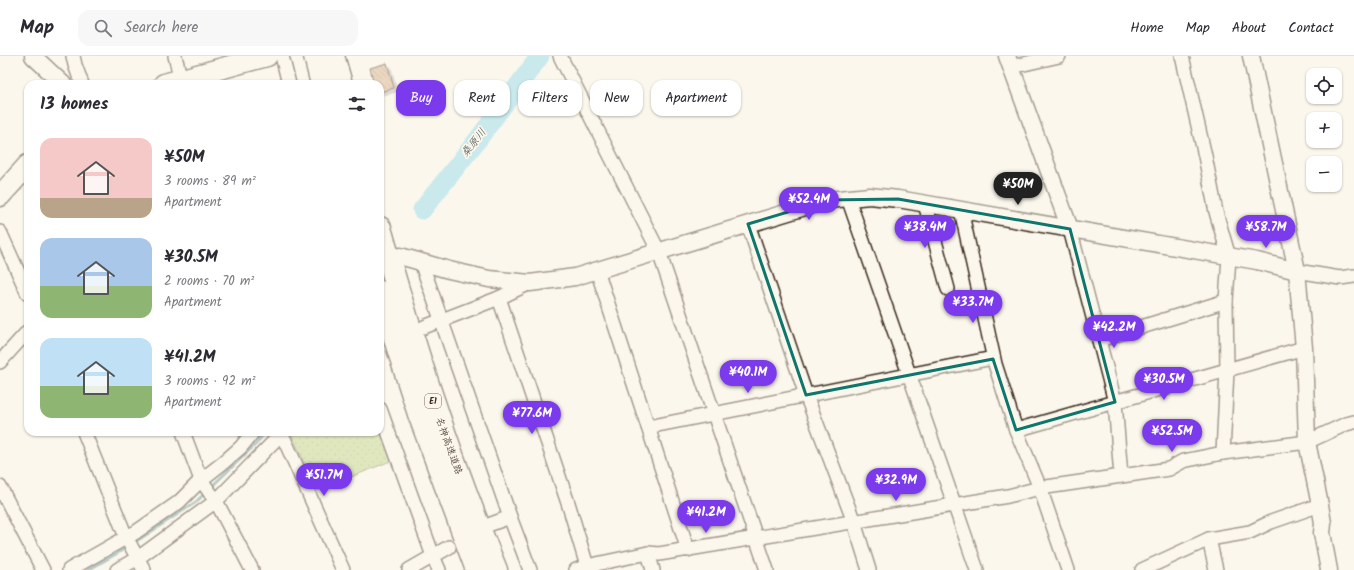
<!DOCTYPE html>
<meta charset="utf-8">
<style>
body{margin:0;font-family:Kalam,"Klee One",sans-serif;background:#f7f7f7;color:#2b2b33;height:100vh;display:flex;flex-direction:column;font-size:15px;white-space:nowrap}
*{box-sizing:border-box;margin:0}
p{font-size:13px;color:#7c7c81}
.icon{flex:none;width:22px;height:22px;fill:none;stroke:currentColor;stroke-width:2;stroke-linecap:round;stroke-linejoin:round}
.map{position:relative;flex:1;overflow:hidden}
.side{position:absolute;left:24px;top:24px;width:360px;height:356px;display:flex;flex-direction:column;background:#fff;border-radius:12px;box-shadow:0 1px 3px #0004}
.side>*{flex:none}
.guide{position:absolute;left:396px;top:24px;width:380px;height:36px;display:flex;gap:8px}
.tools{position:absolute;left:1306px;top:12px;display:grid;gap:8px}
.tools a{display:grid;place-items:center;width:36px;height:36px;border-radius:8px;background:#fff;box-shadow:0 1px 3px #0004;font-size:20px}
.price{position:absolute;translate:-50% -34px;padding:0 9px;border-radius:14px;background:#7c3aed;color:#fff;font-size:13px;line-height:26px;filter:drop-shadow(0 1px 2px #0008)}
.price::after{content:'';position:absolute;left:50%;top:24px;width:12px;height:9px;margin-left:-6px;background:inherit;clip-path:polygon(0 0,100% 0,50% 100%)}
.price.on{background:#222;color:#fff}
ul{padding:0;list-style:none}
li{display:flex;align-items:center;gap:12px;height:100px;padding:0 16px}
li span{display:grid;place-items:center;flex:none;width:112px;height:80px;border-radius:12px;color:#555}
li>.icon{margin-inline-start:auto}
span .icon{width:48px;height:48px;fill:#fffc;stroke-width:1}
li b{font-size:17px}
h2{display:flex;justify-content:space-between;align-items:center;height:48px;padding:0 16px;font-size:17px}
.pill{padding:0 14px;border-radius:12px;background:#fff;box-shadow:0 1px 3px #0004;font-size:14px;line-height:36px}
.pill.on{background:#7c3aed;color:#fff}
header{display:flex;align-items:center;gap:24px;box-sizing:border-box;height:56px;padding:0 20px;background:#fff;border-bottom:1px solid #e1e1e2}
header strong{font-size:19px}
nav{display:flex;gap:22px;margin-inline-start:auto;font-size:14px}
.search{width:280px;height:36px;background:#f7f7f7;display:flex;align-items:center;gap:10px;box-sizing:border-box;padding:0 14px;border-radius:12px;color:#7c7c81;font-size:15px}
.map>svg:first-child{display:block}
</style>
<header>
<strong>Map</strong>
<div class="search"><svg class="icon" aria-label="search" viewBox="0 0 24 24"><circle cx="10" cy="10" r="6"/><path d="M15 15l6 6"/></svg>Search here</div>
<nav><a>Home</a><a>Map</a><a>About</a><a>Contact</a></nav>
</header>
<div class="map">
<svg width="1354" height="514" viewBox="0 0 1354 514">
<defs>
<pattern id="park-dots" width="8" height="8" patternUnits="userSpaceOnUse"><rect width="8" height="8" fill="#bed388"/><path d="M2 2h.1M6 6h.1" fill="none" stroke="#a4b575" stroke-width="1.8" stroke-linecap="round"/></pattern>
<pattern id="building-back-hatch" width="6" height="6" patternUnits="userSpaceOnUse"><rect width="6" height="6" fill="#d8ad8a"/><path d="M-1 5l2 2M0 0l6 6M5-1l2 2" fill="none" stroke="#b08d70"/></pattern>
<filter id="shadow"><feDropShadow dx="3.5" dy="3.5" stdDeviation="0" flood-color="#0004"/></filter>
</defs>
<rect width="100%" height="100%" fill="#fbf7ec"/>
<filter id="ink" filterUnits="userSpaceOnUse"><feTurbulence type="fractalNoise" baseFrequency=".025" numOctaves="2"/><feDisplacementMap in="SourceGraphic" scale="8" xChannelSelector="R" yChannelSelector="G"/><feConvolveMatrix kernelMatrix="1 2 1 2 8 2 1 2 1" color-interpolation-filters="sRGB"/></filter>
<g filter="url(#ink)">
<polygon fill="url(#park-dots)" stroke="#7c7e53" points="380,368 393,404 317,435 292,379 294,376 380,376"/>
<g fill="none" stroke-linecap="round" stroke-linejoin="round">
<g stroke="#6c929a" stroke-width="3">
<polyline points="210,432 256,388 265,376"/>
<polyline points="132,488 196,446 206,436"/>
<polyline points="88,514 128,491"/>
</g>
<polyline stroke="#8cd7ec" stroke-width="19" points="422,154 479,82 540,0"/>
</g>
<polygon fill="url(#building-back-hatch)" stroke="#3b2a1e" filter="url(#shadow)" points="387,7 394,32 380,36 380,28 374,28 370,12"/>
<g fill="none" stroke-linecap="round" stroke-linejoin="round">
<g stroke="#3b2a1e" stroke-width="16">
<g id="minor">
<polyline points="73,0 75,9 82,28"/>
<polyline points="175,0 182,28"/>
<polyline points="282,0 289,28"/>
<polyline points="560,0 659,196 767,514"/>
<polyline points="1182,0 1205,100 1216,156 1229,201 1226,245 1227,314 1223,397"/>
<polyline points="1011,11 1059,0"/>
<polyline points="848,142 977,514"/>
<polyline points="925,148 948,233"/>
<polyline points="961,154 995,308 1016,374 1040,432 1068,514"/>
<polyline points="748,168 806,339 854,466 869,514"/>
<polyline points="1070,173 1115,346 1121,420"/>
<polyline points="0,176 28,238"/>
<polyline points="421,206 510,461 530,514"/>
<polyline points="597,214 648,371 993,302"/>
<polyline points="1297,215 1340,222 1354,220"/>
<polyline points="499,242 569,450 587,510"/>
<polyline points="424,271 499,242 530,227"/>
<polyline points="1099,284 1226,245"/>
<polyline points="0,306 28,275"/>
<polyline points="380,353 433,500 439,514"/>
<polyline points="648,371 688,494"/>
<polyline points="1016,374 1304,292"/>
<polyline points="84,376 126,481 144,514"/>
<polyline points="183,376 201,424 216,445 252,514"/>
<polyline points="281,376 343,514"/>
<polyline points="0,431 43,514"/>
<polyline points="491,468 510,461"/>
<polyline points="1209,483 1216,514"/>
<polyline points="648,497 653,514"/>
<polyline points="69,514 136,476 179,446 201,424 224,406 241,391 253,376"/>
<polyline points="117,514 138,502 216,445 283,376"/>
<polyline points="409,514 449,491"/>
<polyline points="576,514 587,510 648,497 659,498 1008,440 1040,432 1169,413 1183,405 1223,397 1307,386 1346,368 1354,366"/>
<polyline points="1142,514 1209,483 1250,476 1271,466 1320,449"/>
</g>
</g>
<g stroke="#3b2a1e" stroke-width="19">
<g id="tertiary">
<polyline points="33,0 63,28"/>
<polyline points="1007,0 1070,173"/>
<polyline points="1251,0 1297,215 1304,292 1307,386 1320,449 1323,467 1322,477 1329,514"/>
<polyline points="400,200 449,214 489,223 530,227 575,221 828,144 870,140 898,143 1257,205 1297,215"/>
</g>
</g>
<g stroke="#3b2a1e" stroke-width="23">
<g id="primary">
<polyline points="164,28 267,0"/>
<polyline points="0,140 28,109"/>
</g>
</g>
<g stroke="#3b2a1e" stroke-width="25">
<g id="motorway">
<polyline points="315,0 322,28"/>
<polyline points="333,0 341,28"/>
<path d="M380 172C413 288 450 402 496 514"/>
<polyline points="380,236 419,358 477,514"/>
</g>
</g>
<use href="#minor" stroke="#fbf7ec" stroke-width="13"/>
<use href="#tertiary" stroke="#fbf7ec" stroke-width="16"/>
<use href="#primary" stroke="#fbf7ec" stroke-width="20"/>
<use href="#motorway" stroke="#fbf7ec" stroke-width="22"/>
</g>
</g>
<path d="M0 0H1354V514H0ZM898 143 1070 173 1115 346 1016 374 993 303 806 339 748 168 828 144Z" fill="#fbf7ec" fill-opacity=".55" fill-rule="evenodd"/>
<path fill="none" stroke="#0f766e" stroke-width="3" stroke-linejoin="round" d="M898 143 1070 173 1115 346 1016 374 993 303 806 339 748 168 828 144Z"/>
<g text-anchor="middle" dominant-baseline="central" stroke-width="3.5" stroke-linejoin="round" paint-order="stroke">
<rect fill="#fbf7ec" stroke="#75685c" stroke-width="1" x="425" y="338" width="16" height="14" rx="3"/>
<g font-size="9" font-weight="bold" fill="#3b2a1e">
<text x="433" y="345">E1</text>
</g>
<g font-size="10" fill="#3b2a1e" stroke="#fbf7ec">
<text transform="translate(449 390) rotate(70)">名神高速道路</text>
</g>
<g font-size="11" font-style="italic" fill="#4f5552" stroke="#fbf7ec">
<text transform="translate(474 87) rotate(-52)">桑原川</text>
</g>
</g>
</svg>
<div class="tools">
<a><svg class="icon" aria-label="locate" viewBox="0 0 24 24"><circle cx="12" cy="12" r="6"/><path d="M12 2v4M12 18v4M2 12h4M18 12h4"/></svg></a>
<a>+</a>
<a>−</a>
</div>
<b class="price on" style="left:1018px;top:150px">¥50M</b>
<b class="price" style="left:809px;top:165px">¥52.4M</b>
<b class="price" style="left:925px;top:193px">¥38.4M</b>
<b class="price" style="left:1266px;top:193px">¥58.7M</b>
<b class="price" style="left:973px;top:268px">¥33.7M</b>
<b class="price" style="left:1114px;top:293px">¥42.2M</b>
<b class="price" style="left:748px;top:338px">¥40.1M</b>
<b class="price" style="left:1164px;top:345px">¥30.5M</b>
<b class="price" style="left:532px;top:379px">¥77.6M</b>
<b class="price" style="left:1172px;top:397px">¥52.5M</b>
<b class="price" style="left:324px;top:441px">¥51.7M</b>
<b class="price" style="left:896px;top:446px">¥32.9M</b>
<b class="price" style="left:706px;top:478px">¥41.2M</b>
<div class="guide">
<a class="pill on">Buy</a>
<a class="pill">Rent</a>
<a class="pill">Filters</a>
<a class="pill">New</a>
<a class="pill">Apartment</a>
</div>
<section class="side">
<h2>13 homes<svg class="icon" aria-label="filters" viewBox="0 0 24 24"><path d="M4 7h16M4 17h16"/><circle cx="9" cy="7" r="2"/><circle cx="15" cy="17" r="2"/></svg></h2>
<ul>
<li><span style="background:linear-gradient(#f6c9c9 75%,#b9a48a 0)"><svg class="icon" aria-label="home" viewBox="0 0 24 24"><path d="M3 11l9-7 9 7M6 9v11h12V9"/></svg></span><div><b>¥50M</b><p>3 rooms · 89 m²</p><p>Apartment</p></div></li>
<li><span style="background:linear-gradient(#a9c7e8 60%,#8fb573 0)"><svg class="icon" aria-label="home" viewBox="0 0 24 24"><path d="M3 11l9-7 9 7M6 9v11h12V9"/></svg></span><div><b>¥30.5M</b><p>2 rooms · 70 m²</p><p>Apartment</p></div></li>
<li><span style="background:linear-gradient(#bfe0f5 60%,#8fb573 0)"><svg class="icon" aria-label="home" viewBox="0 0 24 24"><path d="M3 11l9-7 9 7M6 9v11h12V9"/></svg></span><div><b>¥41.2M</b><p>3 rooms · 92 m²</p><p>Apartment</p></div></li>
</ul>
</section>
</div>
